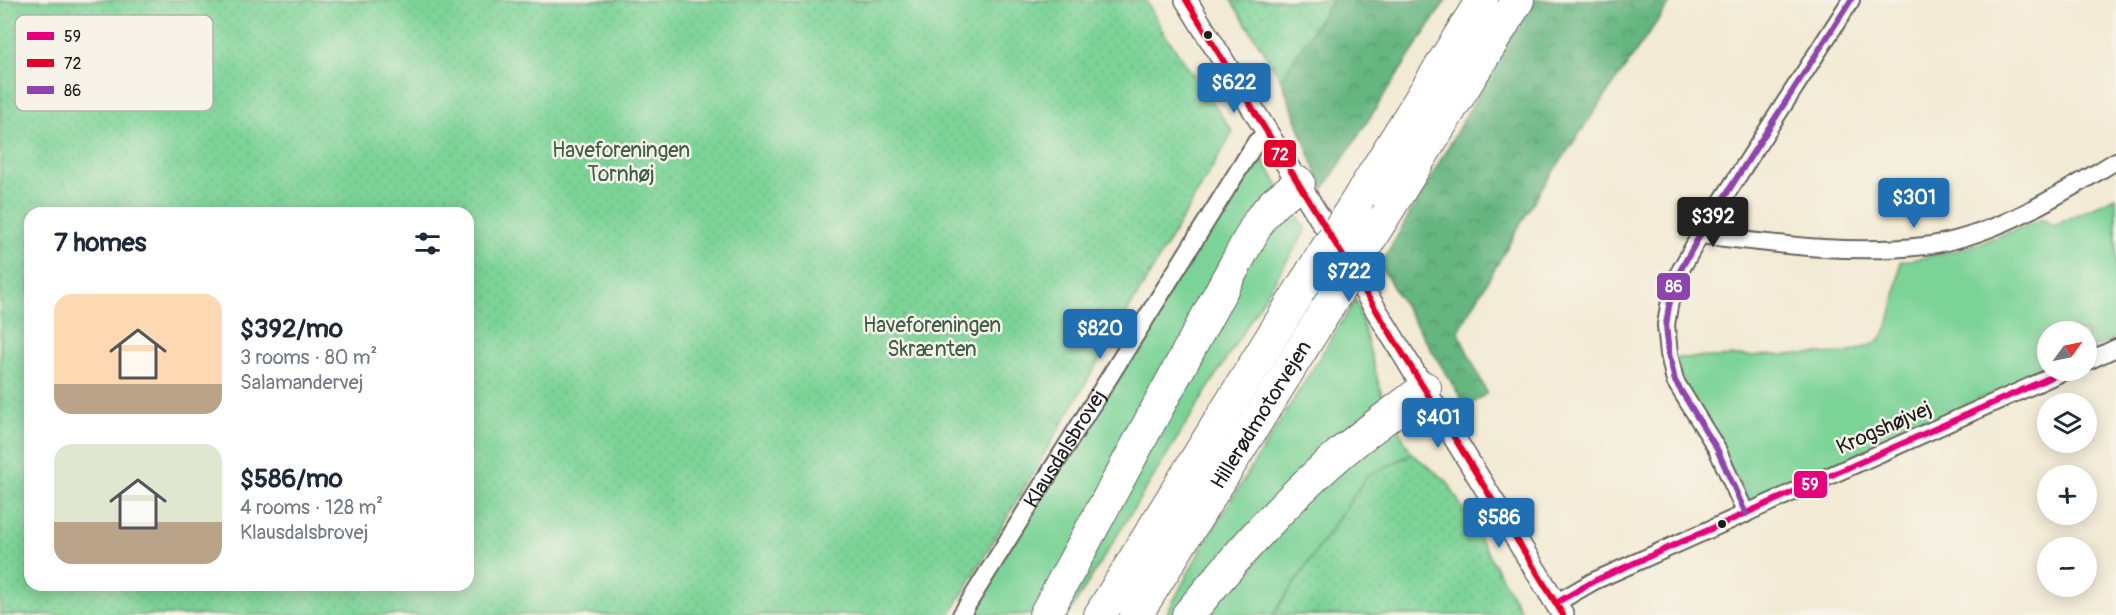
<!DOCTYPE html>
<meta charset="utf-8">
<style>
body{margin:0;font-family:Pangolin,sans-serif;background:#f6f6f7;color:#1f2937;height:100vh;display:flex;flex-direction:column;font-size:22px;white-space:nowrap}
*{box-sizing:border-box;margin:0}
p{font-size:20px;color:#747a83}
.icon{flex:none;width:33px;height:33px;fill:none;stroke:currentColor;stroke-width:2;stroke-linecap:round;stroke-linejoin:round}
.map{position:relative;flex:1;overflow:hidden}
.drawer{position:absolute;left:24px;top:207px;width:450px;height:384px;display:flex;flex-direction:column;background:#fff;border-radius:18px;box-shadow:0 3px 15px #0003}
.drawer>*{flex:none}
.needle{width:39px;rotate:57deg}
.controls{position:absolute;left:2037px;top:321px;display:grid;gap:12px}
.controls a{display:grid;place-items:center;width:60px;height:60px;border-radius:50%;background:#fff;box-shadow:0 3px 15px #0003;font-size:30px}
.price{position:absolute;translate:-50% -51px;padding:0 14px;border-radius:6px;background:#1f6fb2;color:#fff;font-size:20px;line-height:39px;filter:drop-shadow(0 2px 3px #0008)}
.price::after{content:'';position:absolute;left:50%;top:36px;width:18px;height:14px;margin-left:-9px;background:inherit;clip-path:polygon(0 0,100% 0,50% 100%)}
.price.selected{background:#222;color:#fff}
ul{padding:0;list-style:none}
li{display:flex;align-items:center;gap:18px;height:150px;padding:0 30px}
li span{display:grid;place-items:center;flex:none;width:168px;height:120px;border-radius:18px;color:#555}
li>.icon{margin-inline-start:auto}
span .icon{width:72px;height:72px;fill:#fffc;stroke-width:1}
li b{font-size:26px}
h2{display:flex;justify-content:space-between;align-items:center;height:72px;padding:0 30px;font-size:26px}
.map>svg:first-child{display:block}
</style>
<div class="map">
<svg width="2116" height="615" viewBox="0 0 2116 615">
<defs>
<pattern id="forest-crowns" width="20" height="18" patternUnits="userSpaceOnUse" patternTransform="scale(1.5)"><rect width="20" height="18" fill="#65b580"/><path d="M2 6a3 3 0 1 1 6 0M12 15a3 3 0 1 1 6 0" fill="none" stroke="#529268"/></pattern>
<pattern id="garden-dots" width="8" height="8" patternUnits="userSpaceOnUse" patternTransform="scale(1.5)"><rect width="8" height="8" fill="#7cd397"/><path d="M2 2h.1M6 6h.1" fill="none" stroke="#6bb582" stroke-width="1.8" stroke-linecap="round"/></pattern>
</defs>
<rect width="100%" height="100%" fill="#f7f3e8"/>
<filter id="ink" filterUnits="userSpaceOnUse"><feTurbulence type="fractalNoise" baseFrequency=".0167" numOctaves="2"/><feDisplacementMap in="SourceGraphic" scale="12" xChannelSelector="R" yChannelSelector="G"/><feConvolveMatrix kernelMatrix="1 2 1 2 8 2 1 2 1" color-interpolation-filters="sRGB"/></filter>
<filter id="wash" filterUnits="userSpaceOnUse"><feTurbulence type="fractalNoise" baseFrequency=".008" numOctaves="4" result="noise"/><feDisplacementMap in="SourceGraphic" scale="24" xChannelSelector="R" yChannelSelector="G"/><feGaussianBlur stdDeviation="1.35" result="paint"/><feColorMatrix in="noise" values="0 0 0 0 0 0 0 0 0 0 0 0 0 0 0 0 0 1.4 0 .05"/><feComposite in="paint" operator="in"/></filter>
<g filter="url(#wash)">
<rect width="100%" height="100%" fill="#f2ead4"/>
<g fill="#7cd397" stroke="#4c785a" stroke-width="1.5">
<polygon points="1257,150 1306,230 1068,615 966,615"/>
<path d="M2116 197V338L2087 351 2086 332H2048L2047 369 1749 502 1680 377 1676 358 1847 353C1859 349 1873 347 1881 338 1893 324 1897 280 1901 261 1957 254 1991 240 2043 219L2053 226Z"/>
<polygon points="1356,299 1384,403 1412,454 1367,476 1273,615 1166,615 1202,547"/>
</g>
<g fill="url(#forest-crowns)" stroke="#40684e" stroke-width="1.5">
<polygon points="1332,0 1446,0 1323,190 1281,79"/>
<polygon points="1532,0 1672,0 1541,189 1458,332 1487,393 1467,408 1380,266"/>
</g>
<g fill="url(#garden-dots)" stroke="#4c785a" stroke-width="1.5" fill-rule="evenodd">
<path d="M0 0H1146L1162 30 1233 132 950 615H0ZM30 213H468V585H30Z"/>
<polygon points="1231,0 1332,0 1281,79"/>
<polygon points="1412,454 1447,481 1523,615 1273,615 1367,476"/>
</g>
</g>
<g filter="url(#ink)">
<g fill="none" stroke-linecap="round" stroke-linejoin="round">
<g stroke="#67645c" stroke-width="20">
<g id="minor">
<path d="M1700 235C1775 244 1849 255 1924 246 1994 237 2057 196 2116 161"/>
<polyline points="2086,362 2116,348"/>
<polyline points="1746,514 1717,449 1675,381 1669,354 1666,325 1669,306 1675,280 1700,235 1851,0"/>
<polyline points="1556,603 1594,581 2067,370"/>
<path id="s1" d="M961 615 1256 142 1268 132"/>
</g>
</g>
<g stroke="#67645c" stroke-width="24">
<polyline id="tertiary" points="1186,0 1563,615"/>
</g>
<g stroke="#67645c" stroke-width="34">
<g id="motorway">
<polyline points="1360,196 1482,0"/>
<polyline points="1381,221 1518,0"/>
<polyline points="1045,615 1260,219 1274,203 1299,183"/>
<polyline points="1100,615 1306,281"/>
<path id="s2" d="M1136 615 1326 310"/>
<path d="M1188 615C1235 558 1284 501 1341 453 1368 430 1397 410 1425 388"/>
</g>
</g>
<use href="#minor" stroke="#fff" stroke-width="16"/>
<use href="#tertiary" stroke="#fff" stroke-width="21"/>
<use href="#motorway" stroke="#fff" stroke-width="32"/>
<g stroke="#67645c" stroke-width="34" stroke-linecap="butt">
<g id="motorway-bridge">
<polyline points="1306,281 1360,196"/>
<polyline points="1326,310 1381,221"/>
</g>
</g>
<use href="#motorway-bridge" stroke="#fff" stroke-width="32"/>
<g stroke="#f7f3e8" stroke-width="10">
<polyline id="bus-1" points="1556,603 1594,581 2067,370"/>
</g>
<g stroke="#f7f3e8" stroke-width="10">
<polyline id="bus-2" points="1186,0 1563,615"/>
</g>
<g stroke="#f7f3e8" stroke-width="10">
<polyline id="bus-3" points="1746,514 1717,449 1675,381 1669,354 1666,325 1669,306 1675,280 1700,235 1851,0"/>
</g>
<use href="#bus-1" stroke="#e5007d" stroke-width="6"/>
<use href="#bus-2" stroke="#e4002b" stroke-width="6"/>
<use href="#bus-3" stroke="#8e44ad" stroke-width="6"/>
</g>
</g>
<g fill="#1c1c1c" stroke="#f7f3e8" stroke-width="2">
<circle cx="1208" cy="35" r="5"/>
<circle cx="1722" cy="524" r="5"/>
</g>
<g text-anchor="middle" dominant-baseline="central" stroke-width="5" stroke-linejoin="round" paint-order="stroke">
<g font-size="21" fill="#3e5c47" stroke="#f7f3e8">
<text x="621" y="150">Haveforeningen<tspan x="621" dy="24">Tornhøj</tspan></text>
<text x="932" y="325">Haveforeningen<tspan x="932" dy="24">Skrænten</tspan></text>
</g>
<g font-size="21" fill="#1c1c1c" stroke="#f7f3e8">
<text stroke="none"><textPath href="#s2" startOffset="236">Hillerødmotorvejen</textPath></text>
<text transform="translate(1884 428) rotate(-24)">Krogshøjvej</text>
<text stroke="none"><textPath href="#s1" startOffset="196">Klausdalsbrovej</textPath></text>
</g>
</g>
<rect x="15" y="15" width="198" height="96" rx="9" fill="#f7f3e8" stroke="#b5b2ab" stroke-width="1.5"/>
<rect x="27" y="32" width="27" height="8" fill="#e5007d"/>
<rect x="27" y="59" width="27" height="8" fill="#e4002b"/>
<rect x="27" y="86" width="27" height="8" fill="#8e44ad"/>
<g font-size="16" fill="#1c1c1c">
<text x="64" y="42">59</text>
<text x="64" y="69">72</text>
<text x="64" y="96">86</text>
</g>
<g stroke="#f7f3e8" stroke-width="2">
<rect x="1263" y="139" width="34" height="29" rx="6" fill="#e4002b"/>
<rect x="1656" y="272" width="35" height="29" rx="6" fill="#8e44ad"/>
<rect x="1793" y="470" width="35" height="29" rx="6" fill="#e5007d"/>
</g>
<g font-size="16" text-anchor="middle" font-weight="bold" fill="#fff">
<text x="1280" y="160">72</text>
<text x="1674" y="292">86</text>
<text x="1810" y="490">59</text>
</g>
</svg>
<div class="controls">
<a><svg class="needle" viewBox="-14 -14 28 28"><path d="M0-13l5 13h-10z" fill="#e53935"/><path d="M0 13l5-13h-10z" fill="#747a83"/></svg></a>
<a><svg class="icon" aria-label="layers" viewBox="0 0 24 24"><path d="M12 4l9 5-9 5-9-5zM3 14l9 5 9-5"/></svg></a>
<a>+</a>
<a>−</a>
</div>
<b class="price" style="left:1234px;top:114px">$622</b>
<b class="price" style="left:1914px;top:229px">$301</b>
<b class="price selected" style="left:1713px;top:248px">$392</b>
<b class="price" style="left:1349px;top:303px">$722</b>
<b class="price" style="left:1100px;top:360px">$820</b>
<b class="price" style="left:1438px;top:449px">$401</b>
<b class="price" style="left:1499px;top:549px">$586</b>
<section class="drawer">
<h2>7 homes<svg class="icon" aria-label="filters" viewBox="0 0 24 24"><path d="M4 7h16M4 17h16"/><circle cx="9" cy="7" r="2"/><circle cx="15" cy="17" r="2"/></svg></h2>
<ul>
<li><span style="background:linear-gradient(#ffd9b3 75%,#b9a48a 0)"><svg class="icon" aria-label="home" viewBox="0 0 24 24"><path d="M3 11l9-7 9 7M6 9v11h12V9"/></svg></span><div><b>$392/mo</b><p>3 rooms · 80 m²</p><p>Salamandervej</p></div></li>
<li><span style="background:linear-gradient(#dfe7d0 65%,#b9a48a 0)"><svg class="icon" aria-label="home" viewBox="0 0 24 24"><path d="M3 11l9-7 9 7M6 9v11h12V9"/></svg></span><div><b>$586/mo</b><p>4 rooms · 128 m²</p><p>Klausdalsbrovej</p></div></li>
</ul>
</section>
</div>
